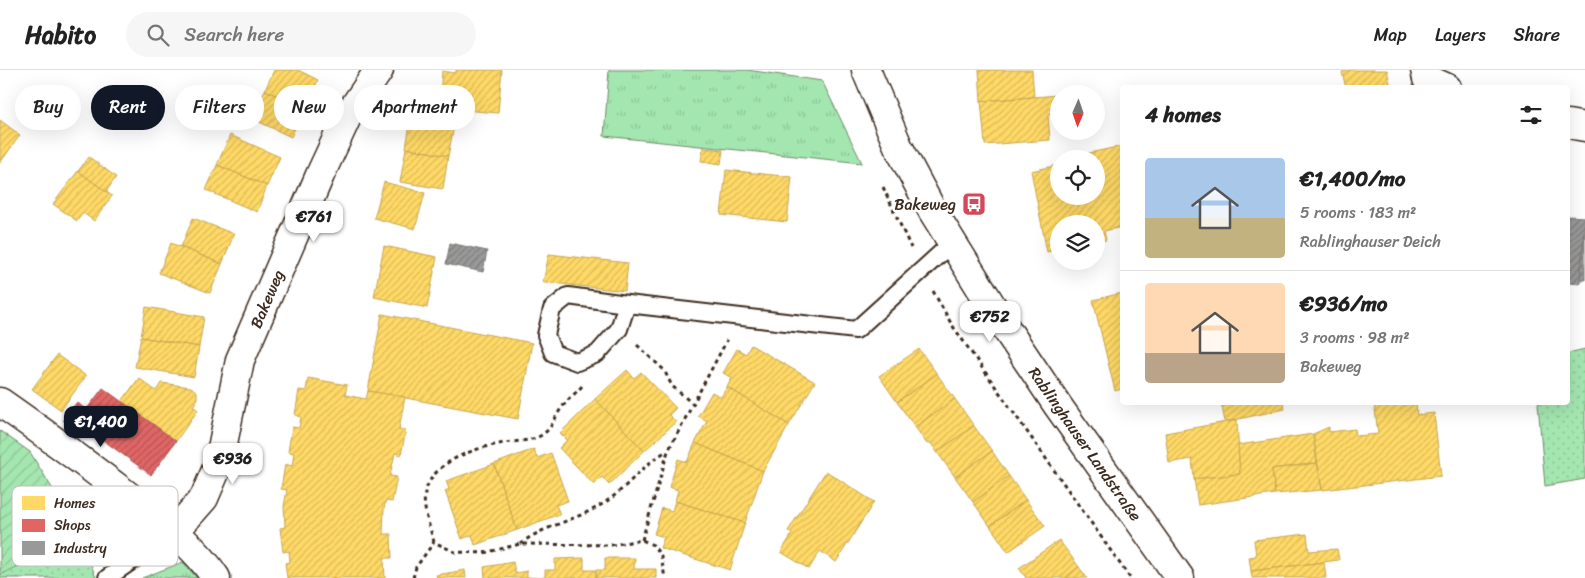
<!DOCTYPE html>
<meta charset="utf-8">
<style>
body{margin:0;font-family:Sriracha,sans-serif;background:#f6f6f6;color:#222;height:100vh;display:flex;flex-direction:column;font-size:19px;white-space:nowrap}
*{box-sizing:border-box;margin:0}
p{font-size:16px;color:#767676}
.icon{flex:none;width:28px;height:28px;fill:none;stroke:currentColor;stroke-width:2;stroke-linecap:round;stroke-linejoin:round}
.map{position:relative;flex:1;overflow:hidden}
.panel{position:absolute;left:1120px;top:15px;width:450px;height:320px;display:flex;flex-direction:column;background:#fff;border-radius:5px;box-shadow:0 5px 20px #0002}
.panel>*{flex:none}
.banner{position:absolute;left:15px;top:15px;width:475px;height:45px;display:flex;gap:10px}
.needle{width:32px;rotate:182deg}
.fabs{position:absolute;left:1050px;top:15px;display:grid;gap:10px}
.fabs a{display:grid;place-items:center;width:55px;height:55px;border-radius:50%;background:#fff;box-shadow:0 5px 20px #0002;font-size:25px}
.price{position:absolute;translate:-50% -42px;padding:0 11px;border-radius:10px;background:#fff;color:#222;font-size:16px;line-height:32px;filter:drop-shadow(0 1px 2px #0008)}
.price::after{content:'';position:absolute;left:50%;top:30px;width:15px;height:11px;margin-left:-8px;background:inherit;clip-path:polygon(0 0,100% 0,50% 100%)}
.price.on{background:#111827;color:#fff}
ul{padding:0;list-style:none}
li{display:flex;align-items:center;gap:15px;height:125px;padding:0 25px}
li+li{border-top:1px solid #e0e0e0}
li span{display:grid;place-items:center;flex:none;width:140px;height:100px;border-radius:5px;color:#555}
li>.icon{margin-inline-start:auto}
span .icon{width:60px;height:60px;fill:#fffc;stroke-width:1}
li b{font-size:21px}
h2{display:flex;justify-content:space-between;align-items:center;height:60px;padding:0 25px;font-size:21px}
.chip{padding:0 18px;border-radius:22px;background:#fff;box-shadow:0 5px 20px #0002;font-size:18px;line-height:45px}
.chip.on{background:#111827;color:#fff}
header{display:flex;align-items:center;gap:30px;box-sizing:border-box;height:70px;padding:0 25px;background:#fff;border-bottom:1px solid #e0e0e0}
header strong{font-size:24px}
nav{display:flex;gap:28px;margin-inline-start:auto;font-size:18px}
.search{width:350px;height:45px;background:#f6f6f6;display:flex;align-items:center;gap:12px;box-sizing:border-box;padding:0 18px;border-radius:28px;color:#767676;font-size:19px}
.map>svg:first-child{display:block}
</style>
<header>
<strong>Habito</strong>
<div class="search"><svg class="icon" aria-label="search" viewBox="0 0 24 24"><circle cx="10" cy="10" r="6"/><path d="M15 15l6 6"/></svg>Search here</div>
<nav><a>Map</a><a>Layers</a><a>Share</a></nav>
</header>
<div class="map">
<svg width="1585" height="508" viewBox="0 0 1585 508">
<defs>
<pattern id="grass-tufts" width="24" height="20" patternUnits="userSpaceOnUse" patternTransform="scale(1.25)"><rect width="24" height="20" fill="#a3e6b0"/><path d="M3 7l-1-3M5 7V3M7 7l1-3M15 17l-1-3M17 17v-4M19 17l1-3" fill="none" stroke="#8dc597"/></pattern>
<pattern id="park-dots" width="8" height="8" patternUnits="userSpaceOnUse" patternTransform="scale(1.25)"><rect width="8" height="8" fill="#a3e6b0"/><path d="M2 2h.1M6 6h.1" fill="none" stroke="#8dc597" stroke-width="1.8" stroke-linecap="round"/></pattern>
<pattern id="garden-furrows" width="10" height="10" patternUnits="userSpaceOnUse" patternTransform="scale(1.25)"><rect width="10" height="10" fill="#a3e6b0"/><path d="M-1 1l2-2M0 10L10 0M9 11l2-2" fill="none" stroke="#8dc597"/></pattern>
<pattern id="homes-hatch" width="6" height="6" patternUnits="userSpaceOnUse" patternTransform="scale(1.25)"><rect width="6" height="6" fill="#ffd966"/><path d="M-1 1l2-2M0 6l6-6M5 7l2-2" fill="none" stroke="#dbba58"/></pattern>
<pattern id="shops-hatch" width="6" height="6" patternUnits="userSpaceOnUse" patternTransform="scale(1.25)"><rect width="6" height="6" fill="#e06666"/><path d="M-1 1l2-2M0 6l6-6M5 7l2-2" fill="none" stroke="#b75453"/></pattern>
<pattern id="industry-hatch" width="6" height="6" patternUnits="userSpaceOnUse" patternTransform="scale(1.25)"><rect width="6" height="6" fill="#999"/><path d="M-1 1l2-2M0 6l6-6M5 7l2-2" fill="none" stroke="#7e7d7c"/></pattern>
</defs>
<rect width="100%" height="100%" fill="#fff"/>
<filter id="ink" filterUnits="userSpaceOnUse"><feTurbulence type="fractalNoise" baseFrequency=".02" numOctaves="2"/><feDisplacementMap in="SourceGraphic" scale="10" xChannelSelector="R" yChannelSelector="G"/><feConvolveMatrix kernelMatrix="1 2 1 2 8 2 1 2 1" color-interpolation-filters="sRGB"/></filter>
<g filter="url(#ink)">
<g fill="url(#grass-tufts)" stroke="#6f8867">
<polygon points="609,0 747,0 822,11 862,93 604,66"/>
<polygon points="183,492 197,508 142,508"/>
</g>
<g fill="url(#park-dots)" stroke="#6f8867">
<polygon points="1585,279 1585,409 1545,416 1538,333 1568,332 1568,283"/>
<polygon points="80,464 96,508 0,508 0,505"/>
</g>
<polygon fill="url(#garden-furrows)" stroke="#6f8867" points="0,361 30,382 80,464 0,505"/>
<g fill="url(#homes-hatch)" stroke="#c4a450">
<polygon points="274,0 298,0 318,10 304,39 265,20"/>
<polygon points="456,0 502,0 498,43 452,39 453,27 440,25 442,1 456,3"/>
<polygon points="979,0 1032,0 1034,27 981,31"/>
<polygon points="1351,0 1387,0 1391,18 1346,18 1342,2"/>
<polygon points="265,20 304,39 291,67 251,48"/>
<polygon points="1059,25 1059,43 1048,44 1050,70 985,75 981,31"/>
<polygon points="411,48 454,56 448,86 406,78"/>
<polygon points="0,50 20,65 0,93"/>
<polygon points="230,65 280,87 267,116 217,95"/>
<polygon points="1122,76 1122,157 1104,161 1106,170 1096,172 1096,154 1059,154 1059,179 1047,182 1031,101 1059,95 1059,126 1096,126 1096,89 1075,89 1075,86"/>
<polygon points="406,78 448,86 443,119 400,112"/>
<polygon points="703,78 723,80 721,94 701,91"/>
<polygon points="89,87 116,107 106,122 78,101"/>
<polygon points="217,95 267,116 257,142 206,120"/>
<polygon points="726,100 792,107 787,152 721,145"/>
<polygon points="78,101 112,126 94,151 83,143 77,151 53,134"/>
<polygon points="384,112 425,123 415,159 374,148"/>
<polygon points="193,148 234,164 222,194 181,177"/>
<polygon points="171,173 222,194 210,223 159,203"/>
<polygon points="384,176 437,187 427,238 374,227"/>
<polygon points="549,184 628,193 625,221 543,212"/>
<polygon points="1122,223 1122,319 1115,321 1093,230"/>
<polygon points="146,237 204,247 199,277 141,267"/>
<polygon points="382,244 532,273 518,349 368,321"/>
<polygon points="141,267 199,277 194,307 135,297"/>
<polygon points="751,275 815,312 789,355 727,317 732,308 723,303 737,279 746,284"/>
<polygon points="919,279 937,304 897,332 879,306"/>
<polygon points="57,285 86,306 61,340 32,319"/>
<polygon points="627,300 634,308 641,302 676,338 669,345 676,352 644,381 595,329"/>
<polygon points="937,304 955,329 915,357 897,332"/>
<polygon points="139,308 156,321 161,313 191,317 197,322 197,330 193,336 198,340 176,371 122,331"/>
<polygon points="308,308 347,315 345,325 366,329 368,321 405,327 399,359 406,360 401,385 395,383 390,406 397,407 392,432 386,431 384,438 383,464 391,464 392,488 384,488 385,508 287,508 285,493 290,492 289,481 283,482 280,458 285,457 284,436 287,420 281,419 285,394 292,396 294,383 288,382 292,357 299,358 301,347 295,345 299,320 306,321"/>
<polygon points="727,317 789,355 763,401 695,373 707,351 698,346 712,322 721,327"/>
<polygon points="595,329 644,381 609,415 602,407 594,415 559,378 567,370 560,363"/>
<polygon points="955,329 974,356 937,382 930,372 927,374 915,357"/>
<polygon points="1221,332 1283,332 1285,339 1225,352"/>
<polygon points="1374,332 1416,332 1417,345 1434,343 1441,406 1322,420 1313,364 1329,357 1329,362 1355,359 1356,366 1378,364"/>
<polygon points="1237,350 1240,404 1194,409 1192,389 1169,393 1165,363"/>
<polygon points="974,356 992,381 955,407 937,382"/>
<polygon points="1313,364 1317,393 1272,399 1275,424 1198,435 1194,409 1240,404 1238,375"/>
<polygon points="695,373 763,401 745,453 675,431 678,420 669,417 678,389 687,392"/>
<polygon points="534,379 537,388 551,383 568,431 556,435 560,444 517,460 494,394"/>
<polygon points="992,381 1009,406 973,432 955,407"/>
<polygon points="1317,393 1322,420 1275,424 1272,399"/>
<polygon points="494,394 517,460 475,475 472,465 462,469 445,421 449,419 446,411"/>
<polygon points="826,401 874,432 836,492 820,481 809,499 781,482 792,464 788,461"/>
<polygon points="1009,406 1026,430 990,456 973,432"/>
<polygon points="1026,430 1045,456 1008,482 990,456"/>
<polygon points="675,431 745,453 730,500 660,478 664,467 654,464 662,438 672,441"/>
<polygon points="1307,464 1309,481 1337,479 1339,490 1251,501 1249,487 1256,486 1254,470"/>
<polygon points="1059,470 1079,497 1065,508 1026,508 1019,498"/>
<polygon points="584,488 584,500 596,500 596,508 539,508 545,507 545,500 555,500 555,489"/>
<polygon points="605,488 635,488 634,499 656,499 656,508 596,508 596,500 605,500"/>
<polygon points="513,492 515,503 527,501 527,507 539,508 485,508 484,497"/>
<polygon points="1324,492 1326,508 1252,508 1251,501"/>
<polygon points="1079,497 1087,508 1065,508"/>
<polygon points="465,500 466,508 437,508 436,505"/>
</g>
<polygon fill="url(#shops-hatch)" stroke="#ae5450" points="103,318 176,371 151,405 85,357 81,363 63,350 77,332 86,340"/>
<g fill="url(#industry-hatch)" stroke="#7d7874">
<polygon points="423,42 460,48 458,56 422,50"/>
<polygon points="1568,146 1585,147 1580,214 1568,213"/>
<polygon points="1585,159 1585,210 1580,209"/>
<polygon points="450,173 487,181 483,202 446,194"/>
</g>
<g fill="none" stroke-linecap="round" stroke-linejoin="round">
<g stroke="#3b2a1e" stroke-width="20">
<g id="lane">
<polygon points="568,226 627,234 619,259 597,284 577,292 553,283 546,265 552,239"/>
<polyline points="627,234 856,260 953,172"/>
<polyline points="107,508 174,462"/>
</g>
</g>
<g stroke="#3b2a1e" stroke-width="31">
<g id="street">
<polyline points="1425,0 1427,9 1447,18"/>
<polyline points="1568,54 1585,57"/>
<path d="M0 332C43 362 85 393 127 425 159 450 194 474 216 508"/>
<polyline points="174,462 204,428 219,393 240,290 320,105 347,47 379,0"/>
</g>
</g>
<g stroke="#3b2a1e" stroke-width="31">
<polyline id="secondary" points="866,0 898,76 932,140 1003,254 1058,336 1180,508"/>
</g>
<g stroke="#3b2a1e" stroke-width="3" stroke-dasharray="4 4" stroke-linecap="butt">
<polyline points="883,117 911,178"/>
<polyline points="933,221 952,255 1130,508"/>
<polyline points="637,275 664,300 672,316 693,334"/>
<path d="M582 316C576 323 568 329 563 336 554 347 553 359 540 366 529 372 511 371 499 374 472 379 432 392 425 423 422 438 430 457 434 472L455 482 484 483 520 474 611 475 642 470 653 475 661 486 665 508"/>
<polyline points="642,470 668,381 727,270"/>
<path d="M520 474C546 454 580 450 607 431 629 416 643 394 667 381"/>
<polyline points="413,508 416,497 434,472"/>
</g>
<use href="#lane" stroke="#fff" stroke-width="16"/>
<use href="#street" stroke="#fff" stroke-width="28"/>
<use href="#secondary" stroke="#fff" stroke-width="28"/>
</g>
</g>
<defs>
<g id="bus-square" transform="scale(1.25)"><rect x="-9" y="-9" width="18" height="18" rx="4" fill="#d1495b" stroke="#fff"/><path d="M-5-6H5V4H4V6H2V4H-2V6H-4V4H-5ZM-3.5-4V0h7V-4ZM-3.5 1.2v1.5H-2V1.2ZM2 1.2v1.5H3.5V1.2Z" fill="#fff"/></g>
</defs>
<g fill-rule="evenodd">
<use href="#bus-square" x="974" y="134"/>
</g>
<g text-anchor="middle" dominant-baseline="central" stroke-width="5" stroke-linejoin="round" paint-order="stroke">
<g font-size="16" fill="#3b2a1e" stroke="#fff" text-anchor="end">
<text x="956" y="134">Bakeweg</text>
</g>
<g font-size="16" fill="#3b2a1e" stroke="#fff">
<text transform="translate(267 229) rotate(-67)">Bakeweg</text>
<text transform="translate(1085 374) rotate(55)">Rablinghauser Landstraße</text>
</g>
</g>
<rect x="12" y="416" width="166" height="80" rx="8" fill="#fff" stroke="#c4bfbc" stroke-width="1"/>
<rect x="22" y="426" width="23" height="14" fill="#ffd966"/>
<rect x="22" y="449" width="23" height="13" fill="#e06666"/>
<rect x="22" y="471" width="23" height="14" fill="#999"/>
<g font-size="14" fill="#3b2a1e">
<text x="54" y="438">Homes</text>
<text x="54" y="460">Shops</text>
<text x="54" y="483">Industry</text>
</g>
</svg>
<div class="fabs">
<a><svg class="needle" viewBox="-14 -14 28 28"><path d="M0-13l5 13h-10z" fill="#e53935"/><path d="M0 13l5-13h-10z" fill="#767676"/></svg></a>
<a><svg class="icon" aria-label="locate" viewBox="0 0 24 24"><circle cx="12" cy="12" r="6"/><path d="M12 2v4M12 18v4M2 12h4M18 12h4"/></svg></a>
<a><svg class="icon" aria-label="layers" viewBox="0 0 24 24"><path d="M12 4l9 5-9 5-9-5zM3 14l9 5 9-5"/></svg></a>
</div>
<b class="price" style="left:314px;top:173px">€761</b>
<b class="price" style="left:990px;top:273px">€752</b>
<b class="price on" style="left:101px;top:378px">€1,400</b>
<b class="price" style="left:233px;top:415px">€936</b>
<div class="banner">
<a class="chip">Buy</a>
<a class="chip on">Rent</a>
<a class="chip">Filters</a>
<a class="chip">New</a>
<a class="chip">Apartment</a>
</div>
<section class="panel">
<h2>4 homes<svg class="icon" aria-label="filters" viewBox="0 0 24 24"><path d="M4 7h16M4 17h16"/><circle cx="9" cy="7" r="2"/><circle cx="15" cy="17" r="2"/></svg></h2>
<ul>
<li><span style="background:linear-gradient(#a9c7e8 60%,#c2b280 0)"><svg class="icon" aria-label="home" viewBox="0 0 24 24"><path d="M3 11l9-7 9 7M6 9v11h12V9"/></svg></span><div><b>€1,400/mo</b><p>5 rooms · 183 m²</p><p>Rablinghauser Deich</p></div></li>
<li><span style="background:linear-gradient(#ffd9b3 70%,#b9a48a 0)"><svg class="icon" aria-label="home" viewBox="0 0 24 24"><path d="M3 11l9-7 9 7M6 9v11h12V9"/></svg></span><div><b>€936/mo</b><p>3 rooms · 98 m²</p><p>Bakeweg</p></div></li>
</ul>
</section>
</div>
